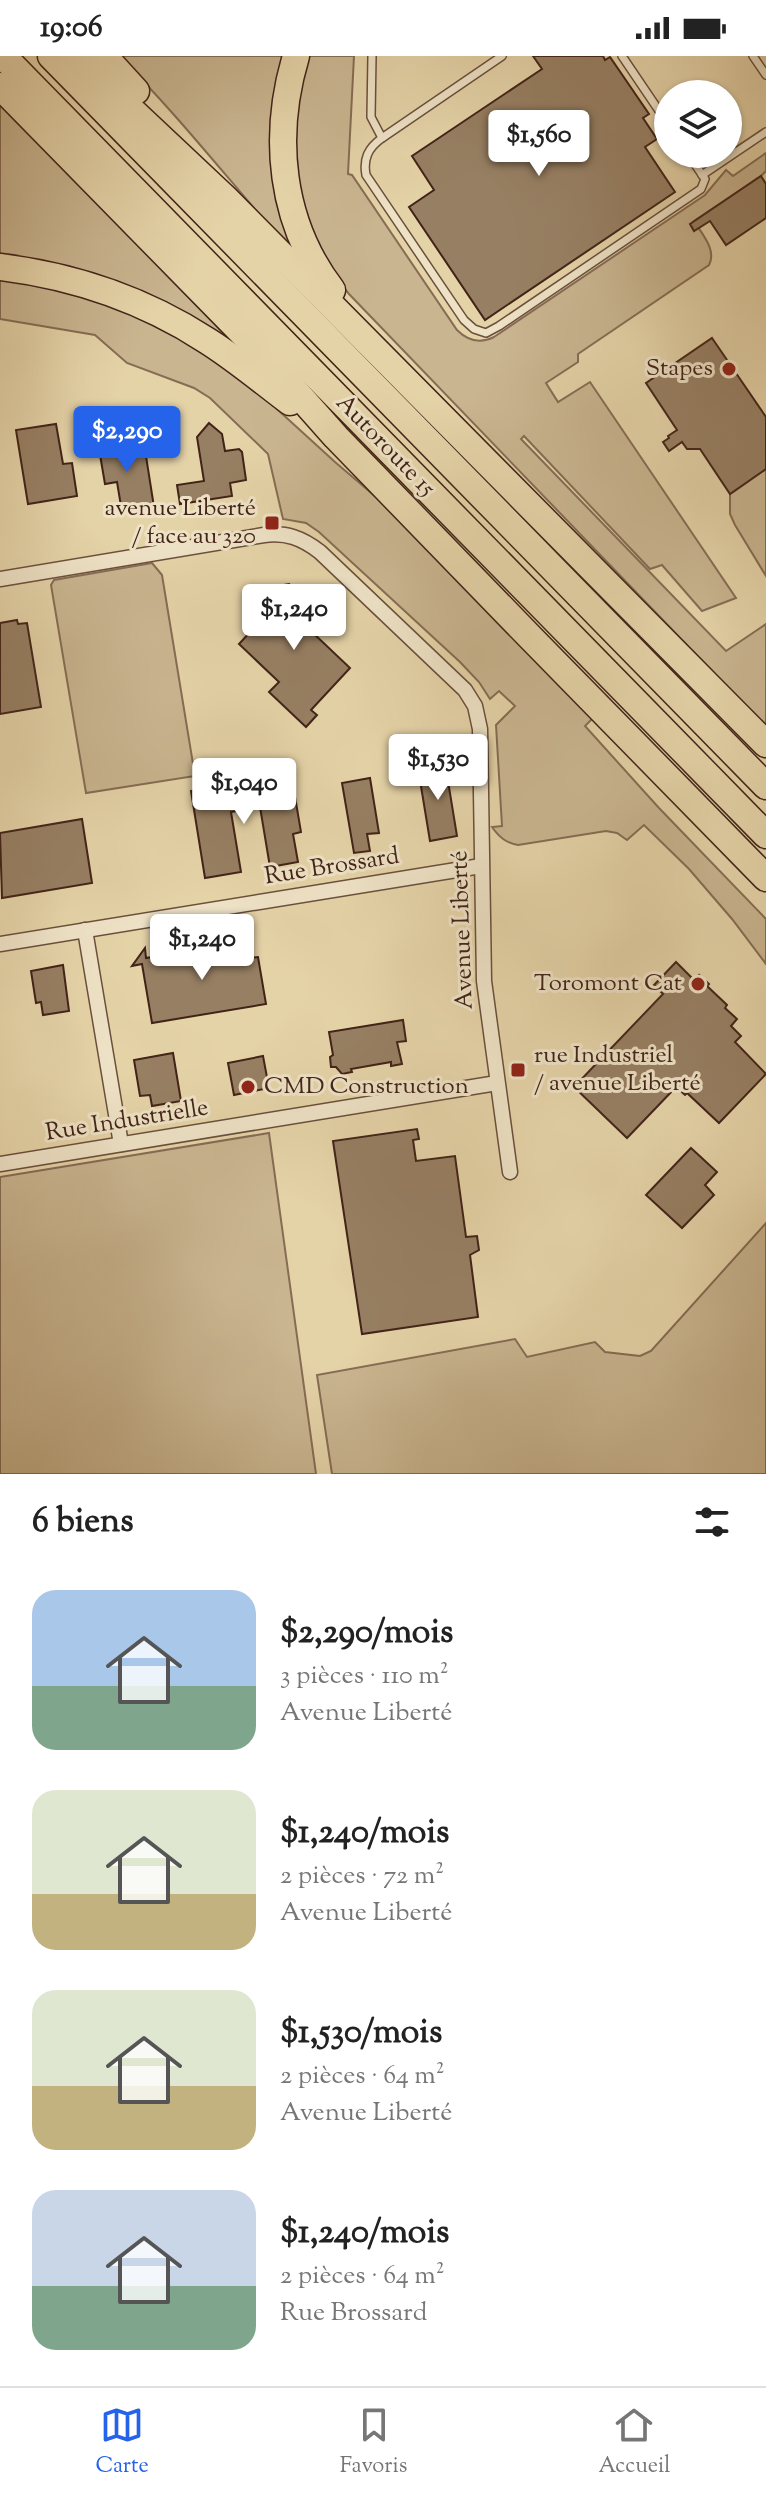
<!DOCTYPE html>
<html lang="fr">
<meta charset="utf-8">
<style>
body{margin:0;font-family:"Sorts Mill Goudy",serif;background:#f6f6f6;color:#222;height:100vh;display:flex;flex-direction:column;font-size:30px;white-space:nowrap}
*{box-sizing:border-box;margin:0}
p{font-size:26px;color:#767676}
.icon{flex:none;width:44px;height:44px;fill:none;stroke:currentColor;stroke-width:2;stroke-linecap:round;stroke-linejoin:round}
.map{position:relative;height:1418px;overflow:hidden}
.side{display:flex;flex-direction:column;background:#fff;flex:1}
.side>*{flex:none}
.controls{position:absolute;left:654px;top:24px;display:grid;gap:16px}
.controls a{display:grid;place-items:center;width:88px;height:88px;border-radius:50%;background:#fff;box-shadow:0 2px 6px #0004;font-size:40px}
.price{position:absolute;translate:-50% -68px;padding:0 18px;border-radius:8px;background:#fff;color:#222;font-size:26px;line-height:52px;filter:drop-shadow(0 2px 4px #0008)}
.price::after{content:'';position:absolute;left:50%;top:48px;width:24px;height:18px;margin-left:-12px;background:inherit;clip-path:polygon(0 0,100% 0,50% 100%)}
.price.selected{background:#2563eb;color:#fff}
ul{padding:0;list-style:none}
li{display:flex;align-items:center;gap:24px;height:200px;padding:0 32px}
li span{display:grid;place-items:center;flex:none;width:224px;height:160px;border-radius:24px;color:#555}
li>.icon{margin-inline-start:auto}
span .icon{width:96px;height:96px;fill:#fffc;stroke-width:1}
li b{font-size:34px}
h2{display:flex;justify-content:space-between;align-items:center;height:96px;padding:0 32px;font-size:34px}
.status{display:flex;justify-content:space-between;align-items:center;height:56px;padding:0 40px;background:#fff;direction:ltr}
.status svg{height:22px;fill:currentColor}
.tabs{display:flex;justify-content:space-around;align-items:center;height:112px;border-top:2px solid #e0e0e0;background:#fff;font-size:22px;color:#767676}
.tabs a{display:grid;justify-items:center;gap:4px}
.tabs .selected{color:#2563eb}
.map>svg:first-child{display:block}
</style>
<div class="status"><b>19:06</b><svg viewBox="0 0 49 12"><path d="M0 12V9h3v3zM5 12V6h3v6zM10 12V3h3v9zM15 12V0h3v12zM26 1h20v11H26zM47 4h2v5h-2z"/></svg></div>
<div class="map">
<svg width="766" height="1418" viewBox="0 0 766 1418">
<rect width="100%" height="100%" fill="#e5d3a8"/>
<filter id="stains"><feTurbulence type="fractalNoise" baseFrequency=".0025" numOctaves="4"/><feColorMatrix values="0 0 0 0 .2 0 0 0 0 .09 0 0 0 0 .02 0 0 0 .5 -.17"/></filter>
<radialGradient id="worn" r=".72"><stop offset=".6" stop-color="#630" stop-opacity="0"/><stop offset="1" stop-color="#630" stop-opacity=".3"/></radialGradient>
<g fill="#c9b590" stroke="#866c54" stroke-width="2">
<path d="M119 0H290L297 201C237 135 182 63 119 0Z"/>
<path d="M307 0H354L348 118 352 119 457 274C468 285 480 288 494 281L705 139 726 114 733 120 766 97V115L761 120 694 165C702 178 717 194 709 209L578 298V306L546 327 558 346 590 326 736 542 702 555 662 509 650 513 524 380 521 383 726 595 766 568V671L349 238 330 215 317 191 300 144 292 68Z"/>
<polygon points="0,47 271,320 234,295 0,205"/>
<path d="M0 222 61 233 135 257 233 313 335 406 411 471 594 661 585 670 659 752 766 863V908L732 863 689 813 644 769 627 784 617 777 606 775 518 789C506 787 499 781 492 771L502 770 496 669 515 650 499 635 490 643 479 626 460 606 319 476 306 467 283 463 268 398 210 342 194 332 127 307 95 279 0 263Z"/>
<polygon points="766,413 766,520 735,469 730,458 730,438"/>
<polygon points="152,507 162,519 195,720 86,737 51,529 54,524"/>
<polygon points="269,1077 316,1418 0,1418 0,1121"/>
<polygon points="766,1167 766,1418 332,1418 317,1319 515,1283 527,1301 595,1286 605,1296 640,1300 651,1295"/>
</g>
<g fill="#977f63" stroke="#422318" stroke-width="2">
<polygon points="533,0 603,0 605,4 610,1 649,58 643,62 657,83 645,91 675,136 485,264 409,151 434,134 412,100 542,13"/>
<polygon points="761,120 766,128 766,162 726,189 710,165 694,175 690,168"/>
<polygon points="712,282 766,361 766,413 730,438 700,393 687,393 682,386 669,395 663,386 669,382 668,380 677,374 646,327"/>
<polygon points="209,367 222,378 225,395 239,393 242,396 246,424 230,427 232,440 180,448 177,429 204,425 197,381"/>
<polygon points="56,368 63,408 72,407 77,440 28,448 16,374"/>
<polygon points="133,381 137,401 146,400 154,451 122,456 117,426 105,428 98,387"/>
<polygon points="289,528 325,562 312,576 350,612 311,654 317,659 306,671 269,636 279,626 239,588 266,559 261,533"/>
<polygon points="17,564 18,568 27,567 41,651 0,658 0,567"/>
<polygon points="445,707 457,780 430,785 418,712"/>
<polygon points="370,722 379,777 367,778 370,795 354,797 342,727"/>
<polygon points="226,729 228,740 293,729 301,776 293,778 298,806 270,811 260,751 231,756 241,816 205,822 191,735"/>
<polygon points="82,763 92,827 2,842 0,777"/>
<polygon points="229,884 229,889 248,886 250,902 258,901 266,948 152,967 142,908 132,910 145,892 146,902 218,890 217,886"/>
<polygon points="676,906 694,924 699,919 709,928 707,930 727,949 725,952 737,963 731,970 741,980 735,986 766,1018 719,1067 687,1037 685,1039 676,1031 627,1082 574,1031 663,938 654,929"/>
<polygon points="63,909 69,955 43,959 41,946 36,947 31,915"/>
<polygon points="403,964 406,985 397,986 402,1008 391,1010 391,1006 351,1013 352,1016 342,1018 336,1011 331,1011 330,1001 333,999 329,976"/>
<polygon points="173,997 181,1045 152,1050 150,1039 140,1040 134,1004"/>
<polygon points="263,1000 269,1032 234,1039 228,1007"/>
<polygon points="417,1073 419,1083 413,1084 416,1105 455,1100 466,1181 477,1180 479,1194 470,1199 478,1261 362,1278 333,1085"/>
<polygon points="691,1092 717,1116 705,1129 714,1139 682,1172 646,1139"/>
</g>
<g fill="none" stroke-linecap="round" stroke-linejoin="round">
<g stroke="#6b4f3c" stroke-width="10">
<g id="service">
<polyline points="372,0 371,61 382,82 502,0"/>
<polyline points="622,0 668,68"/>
<polyline points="753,0 766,19"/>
<path d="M382 82C368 92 363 103 366 119L464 264 474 273 486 277 499 270 701 133 705 123 688 98"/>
<polyline points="702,119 766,76"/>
</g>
</g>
<g stroke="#6b4f3c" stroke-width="17">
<g id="minor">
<path d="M0 523 264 479C286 476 302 482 320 496L465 634 475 650 480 673 484 925 510 1116"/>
<polyline points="85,874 121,1088"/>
<polyline points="0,888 481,810"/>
<polyline points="0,1108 497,1027"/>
</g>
</g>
<g stroke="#422318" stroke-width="29">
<g id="motorway">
<polyline points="3,0 766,779"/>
<polyline points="51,0 766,730"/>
<polyline points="74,0 225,142 766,688"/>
<polyline points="104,0 136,35"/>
<path d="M296 0C272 80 280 166 332 234"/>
<polyline points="0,30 257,292 336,381 532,583 766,822"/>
<path d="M0 211C73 220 144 244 206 284 235 302 262 325 290 346"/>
</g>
</g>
<use href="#service" stroke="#eee2c6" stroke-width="7"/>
<use href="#minor" stroke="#eee2c6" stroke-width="14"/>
<use href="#motorway" stroke="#e5d3a8" stroke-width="26"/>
</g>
<g fill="#8f2418" stroke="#eee2c6" stroke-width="3">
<circle cx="729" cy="313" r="8"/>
<rect x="264" y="459" width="16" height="16" rx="4"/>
<circle cx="698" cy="928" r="8"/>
<rect x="510" y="1006" width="16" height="16" rx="4"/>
<circle cx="248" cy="1031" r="8"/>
</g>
<g text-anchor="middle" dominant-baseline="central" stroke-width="6" stroke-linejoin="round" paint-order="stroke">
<g font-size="24" fill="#422318" stroke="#eee2c6" text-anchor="end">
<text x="713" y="313">Stapes</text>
<text x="256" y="453">avenue Liberté<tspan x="256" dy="28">/ face au 320</tspan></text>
<text x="682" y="928">Toromont Cat</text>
<text x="534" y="1000" text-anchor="start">rue Industriel<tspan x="534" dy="28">/ avenue Liberté</tspan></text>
<text x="264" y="1031" text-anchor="start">CMD Construction</text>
</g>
<g font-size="24" fill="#422318" stroke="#eee2c6">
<text transform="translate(385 390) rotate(46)">Autoroute 15</text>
<text transform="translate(332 811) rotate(-9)">Rue Brossard</text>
<text transform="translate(463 874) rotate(-92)">Avenue Liberté</text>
<text transform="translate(127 1065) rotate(-9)">Rue Industrielle</text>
</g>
</g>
<rect width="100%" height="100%" filter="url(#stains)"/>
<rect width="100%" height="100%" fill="url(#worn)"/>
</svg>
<div class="controls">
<a><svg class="icon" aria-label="layers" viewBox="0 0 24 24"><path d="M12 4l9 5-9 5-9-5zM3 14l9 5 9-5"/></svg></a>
</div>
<b class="price" style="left:539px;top:122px">$1,560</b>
<b class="price selected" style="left:127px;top:418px">$2,290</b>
<b class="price" style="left:294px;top:596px">$1,240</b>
<b class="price" style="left:438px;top:746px">$1,530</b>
<b class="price" style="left:244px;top:770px">$1,040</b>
<b class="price" style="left:202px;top:926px">$1,240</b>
</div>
<section class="side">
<h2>6 biens<svg class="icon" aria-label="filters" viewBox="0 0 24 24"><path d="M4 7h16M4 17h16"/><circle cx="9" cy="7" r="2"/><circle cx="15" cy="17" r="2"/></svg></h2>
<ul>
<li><span style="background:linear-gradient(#a9c7e8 60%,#7fa58c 0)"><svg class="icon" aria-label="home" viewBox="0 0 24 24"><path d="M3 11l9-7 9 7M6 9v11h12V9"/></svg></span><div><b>$2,290/mois</b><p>3 pièces · 110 m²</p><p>Avenue Liberté</p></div></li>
<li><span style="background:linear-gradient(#dfe7d0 65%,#c2b280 0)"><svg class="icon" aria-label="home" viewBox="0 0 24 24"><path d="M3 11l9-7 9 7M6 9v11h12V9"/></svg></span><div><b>$1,240/mois</b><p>2 pièces · 72 m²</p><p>Avenue Liberté</p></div></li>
<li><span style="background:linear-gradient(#dfe7d0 60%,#c2b280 0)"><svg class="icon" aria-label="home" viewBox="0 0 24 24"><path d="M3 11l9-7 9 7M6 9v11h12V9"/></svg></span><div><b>$1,530/mois</b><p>2 pièces · 64 m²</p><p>Avenue Liberté</p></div></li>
<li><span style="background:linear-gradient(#c9d6e8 60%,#7fa58c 0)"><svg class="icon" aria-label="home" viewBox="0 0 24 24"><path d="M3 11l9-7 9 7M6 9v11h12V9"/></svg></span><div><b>$1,240/mois</b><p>2 pièces · 64 m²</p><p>Rue Brossard</p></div></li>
</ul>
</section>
<nav class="tabs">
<a class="selected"><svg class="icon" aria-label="map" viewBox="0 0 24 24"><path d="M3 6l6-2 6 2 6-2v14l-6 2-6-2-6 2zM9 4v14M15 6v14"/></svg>Carte</a>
<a><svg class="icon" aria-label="saved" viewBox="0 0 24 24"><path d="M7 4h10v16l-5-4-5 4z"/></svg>Favoris</a>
<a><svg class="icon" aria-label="home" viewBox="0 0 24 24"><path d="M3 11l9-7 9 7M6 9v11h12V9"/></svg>Accueil</a>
</nav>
